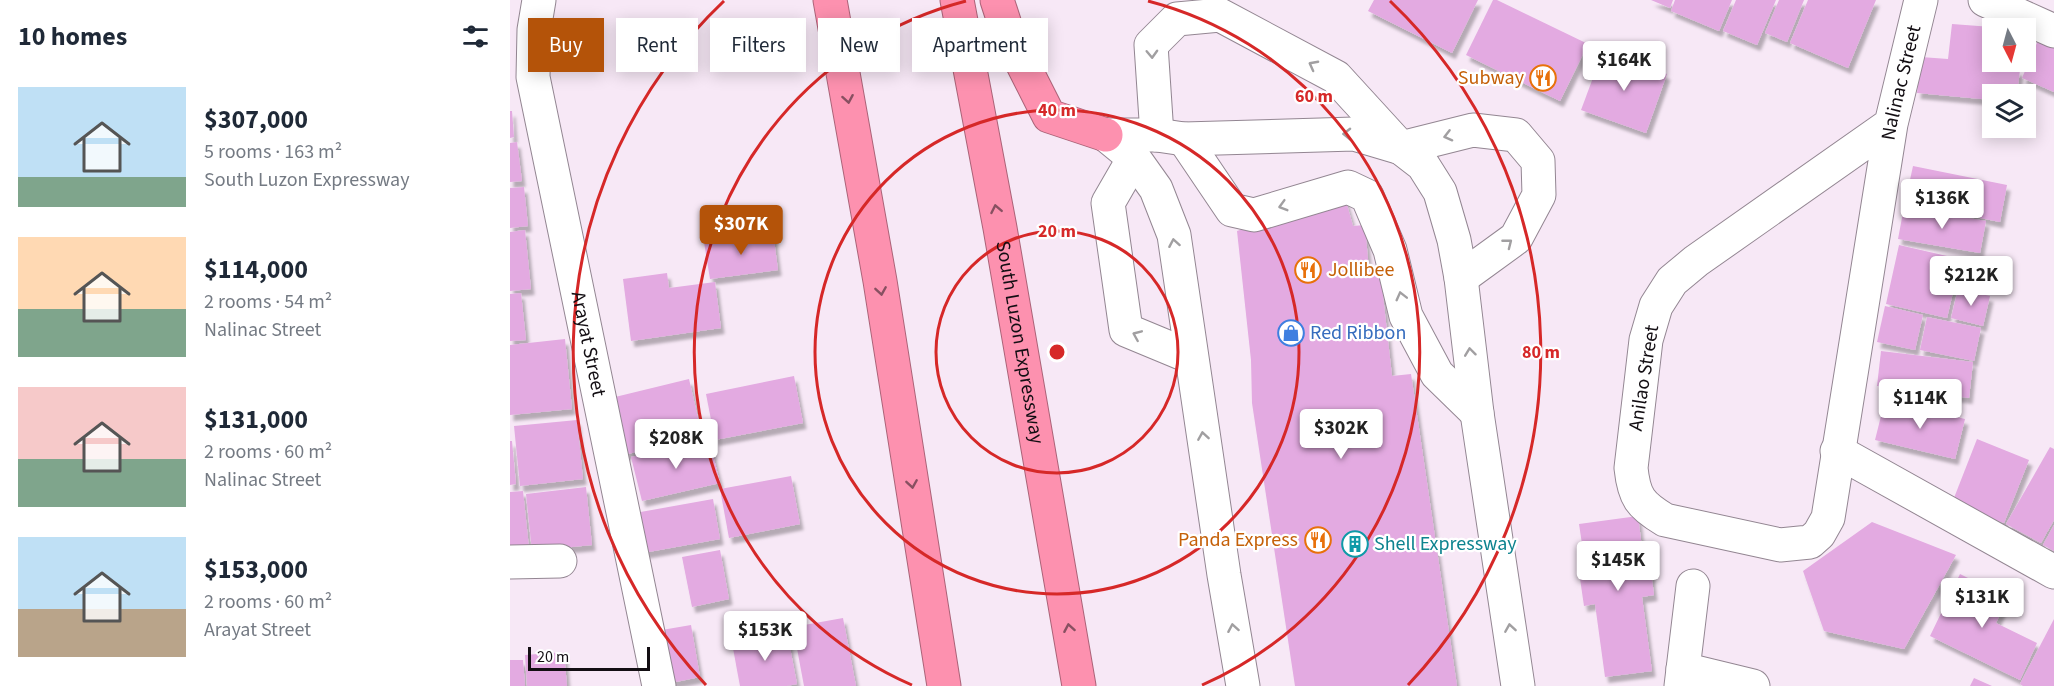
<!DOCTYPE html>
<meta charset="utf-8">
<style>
body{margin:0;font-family:"Source Sans 3",sans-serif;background:#f2f2f3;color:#1f2937;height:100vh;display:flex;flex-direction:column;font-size:22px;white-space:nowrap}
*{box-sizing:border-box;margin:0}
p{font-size:20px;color:#747a83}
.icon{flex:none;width:33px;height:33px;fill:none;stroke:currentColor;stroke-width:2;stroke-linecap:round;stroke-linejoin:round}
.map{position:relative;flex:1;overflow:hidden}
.drawer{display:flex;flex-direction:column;background:#fff;width:510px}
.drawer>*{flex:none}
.top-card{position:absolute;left:18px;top:18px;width:570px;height:54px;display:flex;gap:12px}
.needle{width:39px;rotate:174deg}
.controls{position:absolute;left:1472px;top:18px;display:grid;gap:12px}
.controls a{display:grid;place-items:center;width:54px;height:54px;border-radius:0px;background:#fff;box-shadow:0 3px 15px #0003;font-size:30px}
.scale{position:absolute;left:18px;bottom:15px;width:122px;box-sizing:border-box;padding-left:6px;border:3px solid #130e13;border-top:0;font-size:16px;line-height:21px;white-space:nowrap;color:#130e13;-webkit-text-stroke:4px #fff;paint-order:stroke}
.price{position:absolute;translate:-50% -51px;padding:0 14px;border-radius:6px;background:#fff;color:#222;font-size:20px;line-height:39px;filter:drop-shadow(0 2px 3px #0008)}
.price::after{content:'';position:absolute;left:50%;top:36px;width:18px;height:14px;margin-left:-9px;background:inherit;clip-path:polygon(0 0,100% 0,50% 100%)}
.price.current{background:#b45309;color:#fff}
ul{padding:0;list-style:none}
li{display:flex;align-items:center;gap:18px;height:150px;padding:0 18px}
li span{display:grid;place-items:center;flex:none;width:168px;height:120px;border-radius:0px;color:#555}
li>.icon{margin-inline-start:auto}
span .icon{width:72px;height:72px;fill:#fffc;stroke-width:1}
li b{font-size:26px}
h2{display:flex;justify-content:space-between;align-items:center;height:72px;padding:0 18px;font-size:26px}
.tag{padding:0 21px;border-radius:0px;background:#fff;box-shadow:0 3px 15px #0003;font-size:21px;line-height:54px}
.tag.current{background:#b45309;color:#fff}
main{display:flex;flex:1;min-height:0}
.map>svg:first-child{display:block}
</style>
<main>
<section class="drawer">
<h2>10 homes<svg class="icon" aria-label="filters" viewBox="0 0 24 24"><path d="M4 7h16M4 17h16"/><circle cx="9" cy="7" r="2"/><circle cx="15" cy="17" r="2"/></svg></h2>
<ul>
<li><span style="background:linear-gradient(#bfe0f5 75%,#7fa58c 0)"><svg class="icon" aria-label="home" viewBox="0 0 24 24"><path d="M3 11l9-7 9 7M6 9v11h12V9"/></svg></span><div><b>$307,000</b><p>5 rooms · 163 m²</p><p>South Luzon Expressway</p></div></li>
<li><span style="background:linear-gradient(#ffd9b3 60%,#7fa58c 0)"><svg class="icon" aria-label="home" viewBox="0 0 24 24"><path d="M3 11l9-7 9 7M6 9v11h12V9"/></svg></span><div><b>$114,000</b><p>2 rooms · 54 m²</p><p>Nalinac Street</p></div></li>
<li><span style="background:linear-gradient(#f6c9c9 60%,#7fa58c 0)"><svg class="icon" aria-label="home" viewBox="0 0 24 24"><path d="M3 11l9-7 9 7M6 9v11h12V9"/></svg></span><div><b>$131,000</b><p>2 rooms · 60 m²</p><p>Nalinac Street</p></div></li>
<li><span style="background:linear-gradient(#bfe0f5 60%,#b9a48a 0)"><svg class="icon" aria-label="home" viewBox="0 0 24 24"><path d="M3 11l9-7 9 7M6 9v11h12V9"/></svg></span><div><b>$153,000</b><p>2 rooms · 60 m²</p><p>Arayat Street</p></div></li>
</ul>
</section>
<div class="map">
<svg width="1544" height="686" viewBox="0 0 1544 686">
<defs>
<filter id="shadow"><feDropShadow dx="3.5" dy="6" stdDeviation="1.5" flood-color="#0004"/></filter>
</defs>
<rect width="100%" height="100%" fill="#f7e8f6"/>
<g fill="#e3aae1" filter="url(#shadow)">
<polygon points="864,0 968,0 942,53 858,11"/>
<polygon points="983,0 987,0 1078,44 1050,101 956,55"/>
<polygon points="1141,0 1163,0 1160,8"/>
<polygon points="1165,0 1222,0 1209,31 1161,11"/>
<polygon points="1226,0 1266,0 1247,45 1213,31"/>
<polygon points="1269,0 1294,0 1277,42 1255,33"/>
<polygon points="1298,0 1366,0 1338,68 1280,43"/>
<polygon points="1442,24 1482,27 1482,62 1499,62 1498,70 1510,70 1507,94 1482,94 1482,100 1407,93 1411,57 1438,59"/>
<polygon points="1529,38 1544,44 1544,92 1512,78"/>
<polygon points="1093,51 1157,74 1136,133 1071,110"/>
<polygon points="0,111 2,111 4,137 0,138"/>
<polygon points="7,142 12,181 0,182 0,143"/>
<polygon points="1403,166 1497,185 1490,222 1395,203"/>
<polygon points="14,187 18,226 0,228 0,188"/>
<polygon points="834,194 843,226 855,225 859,271 870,269 882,376 901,374 947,686 785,686 742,403 741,360 727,231"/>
<polygon points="1394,207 1476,221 1470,253 1388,239"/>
<polygon points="15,230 21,289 0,291 0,232"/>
<polygon points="263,232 268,270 200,279 194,242"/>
<polygon points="1389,245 1437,256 1431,281 1445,284 1437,318 1376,304"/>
<polygon points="157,273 159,288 205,282 211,328 121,341 113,279"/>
<polygon points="1448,289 1480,296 1473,326 1441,318"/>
<polygon points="11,293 16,340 0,341 0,294"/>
<polygon points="1375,306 1413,315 1405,350 1367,342"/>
<polygon points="1417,317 1471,328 1464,361 1410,350"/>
<polygon points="55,339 62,409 0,415 0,345"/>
<polygon points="1371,351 1463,362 1459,398 1367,386"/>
<polygon points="284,376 293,423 205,440 196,394"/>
<polygon points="179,379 192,436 114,455 101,398"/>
<polygon points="1375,400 1455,419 1445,459 1365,440"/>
<polygon points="67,420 73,479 10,486 4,426"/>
<polygon points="199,439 210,483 132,501 121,457"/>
<polygon points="1467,439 1519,460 1494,523 1442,503"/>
<polygon points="0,441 2,441 6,484 0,485"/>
<polygon points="1540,447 1544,449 1544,520 1531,543 1496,524"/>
<polygon points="281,476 290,524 219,538 210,489"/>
<polygon points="76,487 82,545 22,551 16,494"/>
<polygon points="13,491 19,548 0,550 0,492"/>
<polygon points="203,499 210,539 133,553 125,513"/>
<polygon points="1128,516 1133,556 1139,555 1144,595 1132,597 1142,671 1095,677 1085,604 1074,606 1068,565 1075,564 1069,524"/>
<polygon points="1362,522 1446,555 1394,649 1314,631 1293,571"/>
<polygon points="1544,525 1544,551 1533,545"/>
<polygon points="210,550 219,599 182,607 172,557"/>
<polygon points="1450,574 1498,598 1486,623 1527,643 1510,680 1420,636"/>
<polygon points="333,618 346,686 294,686 283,627"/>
<polygon points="1544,619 1544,686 1513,686 1510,684"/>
<polygon points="181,625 190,677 156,684 146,631"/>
<polygon points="277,632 287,684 276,686 230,686 222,643"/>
<polygon points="54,652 57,686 17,686 15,655"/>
<polygon points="0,660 13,660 15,686 0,686"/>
<polygon points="1464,678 1482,686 1460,686"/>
</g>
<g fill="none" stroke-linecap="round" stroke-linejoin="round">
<g stroke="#938692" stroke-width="35">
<g id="minor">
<path id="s1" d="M29 0 24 30 23 77 149 686"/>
<polyline points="1475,0 1544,31"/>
<path id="s2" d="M1381 124 1186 261 1162 281 1146 306 1136 340 1121 468C1124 497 1130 505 1155 520L1270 545 1300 542 1309 534 1318 518 1381 124 1411 0"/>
<polyline points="596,135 647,135 674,139 844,134 891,148 913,165 930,192 944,240 951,278 967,413 1008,686"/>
<polyline points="596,135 624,158 646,189 664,235 714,575 733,686"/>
<polyline points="647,135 641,45 667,19 710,15 826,77 891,148 963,130 1006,135 1028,161 1029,195 1006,238 951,278"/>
<polyline points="674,139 722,210 744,215 838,187 857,196 880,250 896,316 927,374 967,413"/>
<polyline points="624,158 598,203 616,330 681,357"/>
<polyline points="1327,451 1544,572"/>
<polyline points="0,562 50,561"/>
<polyline points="1173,669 1243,686"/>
<polyline points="1171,686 1183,586"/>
</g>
</g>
<g stroke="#ab6378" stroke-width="35">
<g id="highway">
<polyline points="320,0 370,281 434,686"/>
<path id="s3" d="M447 0 490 228 569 686"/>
<polyline points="487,0 499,37 539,116 596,135"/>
</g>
</g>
<use href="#minor" stroke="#fff" stroke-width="33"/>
<use href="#highway" stroke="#fd91af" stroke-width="33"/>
</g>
<defs><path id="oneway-chevron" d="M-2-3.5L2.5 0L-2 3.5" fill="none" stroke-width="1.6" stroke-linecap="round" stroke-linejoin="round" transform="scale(1.5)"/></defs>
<g stroke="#a19fa1">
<use href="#oneway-chevron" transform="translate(642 54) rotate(88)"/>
<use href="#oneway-chevron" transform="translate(803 65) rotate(-152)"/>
<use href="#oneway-chevron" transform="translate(837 134) rotate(-179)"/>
<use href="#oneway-chevron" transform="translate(938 136) rotate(166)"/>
<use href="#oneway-chevron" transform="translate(773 206) rotate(164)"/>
<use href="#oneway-chevron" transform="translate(664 243) rotate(-100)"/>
<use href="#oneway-chevron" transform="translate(998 243) rotate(-38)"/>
<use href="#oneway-chevron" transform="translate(891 296) rotate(-104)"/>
<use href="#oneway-chevron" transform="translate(627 335) rotate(-157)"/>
<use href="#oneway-chevron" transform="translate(960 352) rotate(-97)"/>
<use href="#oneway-chevron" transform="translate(693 436) rotate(-99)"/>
<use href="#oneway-chevron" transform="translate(723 628) rotate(-100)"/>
<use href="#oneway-chevron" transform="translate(1000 628) rotate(-99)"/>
</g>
<g stroke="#885061">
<use href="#oneway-chevron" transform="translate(338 99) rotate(80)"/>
<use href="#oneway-chevron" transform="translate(486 209) rotate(-101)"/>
<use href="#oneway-chevron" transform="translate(371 291) rotate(81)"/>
<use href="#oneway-chevron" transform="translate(402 484) rotate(81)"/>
<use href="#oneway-chevron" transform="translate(559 628) rotate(-100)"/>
</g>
<g fill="none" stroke="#d62828" stroke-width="3">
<circle cx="547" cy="352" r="121"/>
<circle cx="547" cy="352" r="242"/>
<path d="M402 685A363 363 0 0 1 456 1M638 1A363 363 0 0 1 692 685"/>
<path d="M196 685A484 484 0 0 1 214 1M880 1A484 484 0 0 1 898 685"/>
</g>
<defs>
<g id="restaurant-ring" transform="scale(1.35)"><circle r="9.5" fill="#fff" stroke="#e8710a" stroke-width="1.5"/><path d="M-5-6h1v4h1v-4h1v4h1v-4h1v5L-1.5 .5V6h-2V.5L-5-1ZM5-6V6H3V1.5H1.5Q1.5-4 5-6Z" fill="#e8710a"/></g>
<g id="shop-ring" transform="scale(1.35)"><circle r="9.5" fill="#fff" stroke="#3f7fe0" stroke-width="1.5"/><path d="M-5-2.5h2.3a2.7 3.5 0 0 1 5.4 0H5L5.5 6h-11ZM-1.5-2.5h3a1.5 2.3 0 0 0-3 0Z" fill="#3f7fe0"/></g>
<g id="building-ring" transform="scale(1.35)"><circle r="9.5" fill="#fff" stroke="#0f9aa8" stroke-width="1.5"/><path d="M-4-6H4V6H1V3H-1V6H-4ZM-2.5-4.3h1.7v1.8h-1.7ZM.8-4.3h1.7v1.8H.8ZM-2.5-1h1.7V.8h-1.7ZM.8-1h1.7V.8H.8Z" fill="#0f9aa8"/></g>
</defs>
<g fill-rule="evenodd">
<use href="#restaurant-ring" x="1033" y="78"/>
<use href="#restaurant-ring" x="798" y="270"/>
<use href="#shop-ring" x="781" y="333"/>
<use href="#restaurant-ring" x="808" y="540"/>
<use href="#building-ring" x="845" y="544"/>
</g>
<g text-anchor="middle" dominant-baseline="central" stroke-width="4.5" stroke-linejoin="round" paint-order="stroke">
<g font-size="20" fill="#c56008" stroke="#fff" text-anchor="end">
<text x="1014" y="78">Subway</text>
<text x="818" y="270" text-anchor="start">Jollibee</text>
<text x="788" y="540">Panda Express</text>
</g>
<g font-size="20" fill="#130e13" stroke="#fff">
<text stroke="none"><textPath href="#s2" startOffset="1149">Nalinac Street</textPath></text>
<text stroke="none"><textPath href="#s1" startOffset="350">Arayat Street</textPath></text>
<text stroke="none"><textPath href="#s3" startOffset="348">South Luzon Expressway</textPath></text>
<text transform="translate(1134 378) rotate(-81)">Anilao Street</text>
</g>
<g font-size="20" fill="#366cbe" stroke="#fff" text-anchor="start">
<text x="800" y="333">Red Ribbon</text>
</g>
<g font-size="20" fill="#0d838f" stroke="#fff" text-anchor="start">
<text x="864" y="544">Shell Expressway</text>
</g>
</g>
<circle cx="547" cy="352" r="9" fill="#d62828" stroke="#fff" stroke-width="3"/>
<g font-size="18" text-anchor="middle" font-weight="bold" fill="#d62828" stroke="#fff" stroke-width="4.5" stroke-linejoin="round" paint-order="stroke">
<text x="804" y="102">60 m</text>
<text x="547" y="116">40 m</text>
<text x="547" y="237">20 m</text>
<text x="1031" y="358">80 m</text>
</g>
</svg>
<div class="controls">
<a><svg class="needle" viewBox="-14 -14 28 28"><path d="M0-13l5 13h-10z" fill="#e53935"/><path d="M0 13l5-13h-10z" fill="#747a83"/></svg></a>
<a><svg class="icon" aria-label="layers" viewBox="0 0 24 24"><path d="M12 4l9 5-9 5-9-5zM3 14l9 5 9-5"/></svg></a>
</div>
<div class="scale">20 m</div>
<b class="price" style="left:1114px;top:92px">$164K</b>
<b class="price" style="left:1432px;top:230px">$136K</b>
<b class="price current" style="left:231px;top:256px">$307K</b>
<b class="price" style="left:1461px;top:307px">$212K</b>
<b class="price" style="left:1410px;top:430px">$114K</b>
<b class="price" style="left:831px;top:460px">$302K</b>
<b class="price" style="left:166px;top:470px">$208K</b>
<b class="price" style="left:1108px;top:592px">$145K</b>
<b class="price" style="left:1472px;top:629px">$131K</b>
<b class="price" style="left:255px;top:662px">$153K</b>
<div class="top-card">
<a class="tag current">Buy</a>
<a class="tag">Rent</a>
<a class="tag">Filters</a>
<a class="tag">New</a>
<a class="tag">Apartment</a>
</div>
</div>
</main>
